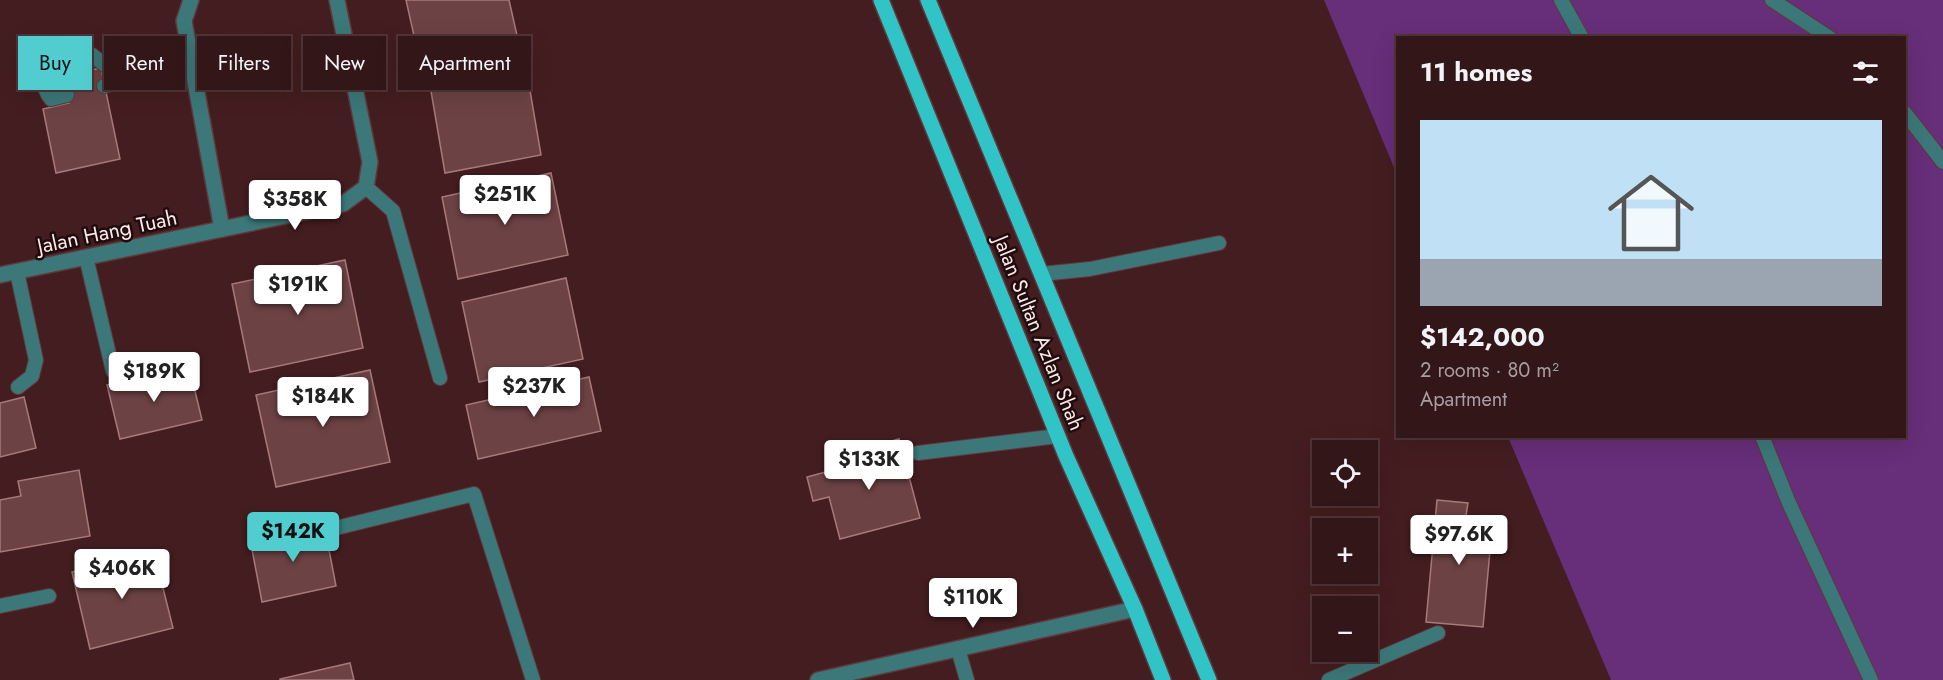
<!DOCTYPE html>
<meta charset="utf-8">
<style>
body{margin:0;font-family:Jost,sans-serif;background:#3e2325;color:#f1f3f6;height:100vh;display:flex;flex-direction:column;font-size:22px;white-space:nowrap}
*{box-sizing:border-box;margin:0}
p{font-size:20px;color:#a99fa2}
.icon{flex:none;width:33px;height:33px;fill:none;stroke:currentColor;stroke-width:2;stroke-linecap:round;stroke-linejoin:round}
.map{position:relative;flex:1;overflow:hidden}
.side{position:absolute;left:1396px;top:36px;width:510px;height:402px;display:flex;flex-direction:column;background:#331618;border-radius:0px;box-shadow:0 6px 24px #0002,0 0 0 2px #4e3537}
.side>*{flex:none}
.banner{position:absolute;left:18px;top:36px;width:570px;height:54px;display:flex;gap:12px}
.tools{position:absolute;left:1312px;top:440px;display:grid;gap:12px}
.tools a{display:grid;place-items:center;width:66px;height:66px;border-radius:0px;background:#331618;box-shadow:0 6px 24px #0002,0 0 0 2px #4e3537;font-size:30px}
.price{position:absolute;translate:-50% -51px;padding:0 14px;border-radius:6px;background:#fff;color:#222;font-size:20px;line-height:39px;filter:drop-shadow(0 2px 3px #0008)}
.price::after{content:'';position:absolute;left:50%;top:36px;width:18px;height:14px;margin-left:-9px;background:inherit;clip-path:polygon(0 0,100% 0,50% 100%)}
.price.active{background:#52cdcf;color:#111}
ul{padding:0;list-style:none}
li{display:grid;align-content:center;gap:12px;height:318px;padding:0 24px}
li+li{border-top:2px solid #4e3537}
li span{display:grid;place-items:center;height:186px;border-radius:0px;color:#555}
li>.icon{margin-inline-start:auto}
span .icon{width:108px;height:108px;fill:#fffc;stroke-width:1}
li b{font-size:26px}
h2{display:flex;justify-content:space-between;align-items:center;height:72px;padding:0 24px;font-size:26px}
.chip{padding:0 21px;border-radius:0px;background:#331618;box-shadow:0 6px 24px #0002,0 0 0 2px #4e3537;font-size:21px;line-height:54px}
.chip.active{background:#52cdcf;color:#111}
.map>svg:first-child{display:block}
</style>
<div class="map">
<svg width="1943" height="680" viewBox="0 0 1943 680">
<rect width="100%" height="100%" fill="#441d20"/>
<polygon fill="#672e79" points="1324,0 1943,0 1943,680 1611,680 1508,437 1905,436 1905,38 1398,38 1398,177"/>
<g fill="#6d4244" stroke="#a9797a" stroke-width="1.5">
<polygon points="406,0 509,0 521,53 423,76"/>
<polygon points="101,68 120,159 56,173 43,109 69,103 63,76"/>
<polygon points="527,73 541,155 445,173 431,91"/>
<polygon points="551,173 568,255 458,279 442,197"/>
<polygon points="345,260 363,348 250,372 232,284"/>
<polygon points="566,278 583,359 479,382 462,302"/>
<polygon points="189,366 202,420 120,439 107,385"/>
<polygon points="370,370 390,462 276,487 256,395"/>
<polygon points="589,377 601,431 478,459 466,405"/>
<polygon points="24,397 36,448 0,457 0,403"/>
<polygon points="899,439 920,518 840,539 829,497 813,501 807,477 862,462 859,450"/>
<polygon points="79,470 90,536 0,552 0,500 21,496 18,481"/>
<polygon points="1437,500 1468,503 1466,516 1493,518 1483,627 1426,622"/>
<polygon points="324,524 336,586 262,602 250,539"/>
<polygon points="154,552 173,628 90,649 72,572"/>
<polygon points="350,663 354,680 280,680 280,679"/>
</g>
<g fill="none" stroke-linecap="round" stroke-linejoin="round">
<g stroke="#5e393c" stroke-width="16">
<g id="service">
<polyline points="1561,0 1582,38"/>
<polyline points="1772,0 1830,38"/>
<polyline points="104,86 191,61"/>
<path d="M67 95 51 99C41 88 43 64 55 55 60 51 66 49 72 46L92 55 124 80"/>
<polyline points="1905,113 1943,162"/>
<polyline points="366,187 393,211 440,378"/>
<polyline points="86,257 113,371"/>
<polyline points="17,272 36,360 32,376 18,387"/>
<polyline points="1041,274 1090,269 1219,243"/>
<polyline points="1762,436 1789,503 1871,680"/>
<polyline points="918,453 1058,436"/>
<polyline points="336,528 474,494 533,680"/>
<polyline points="0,606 49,596"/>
<polyline points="958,649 967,680"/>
<polyline points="1329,680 1438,633"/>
</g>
</g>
<g stroke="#5e393c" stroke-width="18">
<g id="minor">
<polyline points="191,0 184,21 222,229"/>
<polyline points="0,275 343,204 366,187 370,162 337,0"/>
<polyline points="818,680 1135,609"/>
</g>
</g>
<g stroke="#5e393c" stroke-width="18">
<g id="primary">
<polyline points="881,0 1066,456 1135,609 1163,680"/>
<polyline points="928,0 1209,680"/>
</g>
</g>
<use href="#service" stroke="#3c7879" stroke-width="14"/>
<use href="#minor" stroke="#3c7879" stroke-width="15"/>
<use href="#primary" stroke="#31c4c7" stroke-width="15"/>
</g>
<g text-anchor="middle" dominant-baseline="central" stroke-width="5" stroke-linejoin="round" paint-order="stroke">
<g font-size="21" fill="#fee8e8" stroke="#1f0d0e">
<text transform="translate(107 232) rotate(-12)">Jalan Hang Tuah</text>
<text transform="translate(1039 333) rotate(68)">Jalan Sultan Azlan Shah</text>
</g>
</g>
</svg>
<div class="tools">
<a><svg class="icon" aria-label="locate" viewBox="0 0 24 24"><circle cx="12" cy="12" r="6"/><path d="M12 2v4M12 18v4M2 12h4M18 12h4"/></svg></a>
<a>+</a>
<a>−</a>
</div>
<b class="price" style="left:505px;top:226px">$251K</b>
<b class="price" style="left:295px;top:231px">$358K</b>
<b class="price" style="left:298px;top:316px">$191K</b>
<b class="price" style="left:154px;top:403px">$189K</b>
<b class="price" style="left:534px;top:418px">$237K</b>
<b class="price" style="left:323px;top:428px">$184K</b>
<b class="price" style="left:869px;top:491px">$133K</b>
<b class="price active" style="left:293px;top:563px">$142K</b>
<b class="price" style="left:1459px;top:566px">$97.6K</b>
<b class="price" style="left:122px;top:600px">$406K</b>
<b class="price" style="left:973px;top:629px">$110K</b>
<div class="banner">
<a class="chip active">Buy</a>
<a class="chip">Rent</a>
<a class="chip">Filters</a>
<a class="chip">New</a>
<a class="chip">Apartment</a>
</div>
<section class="side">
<h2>11 homes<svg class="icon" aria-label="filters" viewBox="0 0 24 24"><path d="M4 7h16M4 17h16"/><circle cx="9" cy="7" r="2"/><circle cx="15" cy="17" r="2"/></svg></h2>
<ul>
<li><span style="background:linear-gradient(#bfe0f5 75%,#9aa5b1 0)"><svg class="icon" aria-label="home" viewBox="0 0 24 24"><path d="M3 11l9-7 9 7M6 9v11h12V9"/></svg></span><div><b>$142,000</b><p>2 rooms · 80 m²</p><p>Apartment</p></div></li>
</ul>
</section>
</div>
